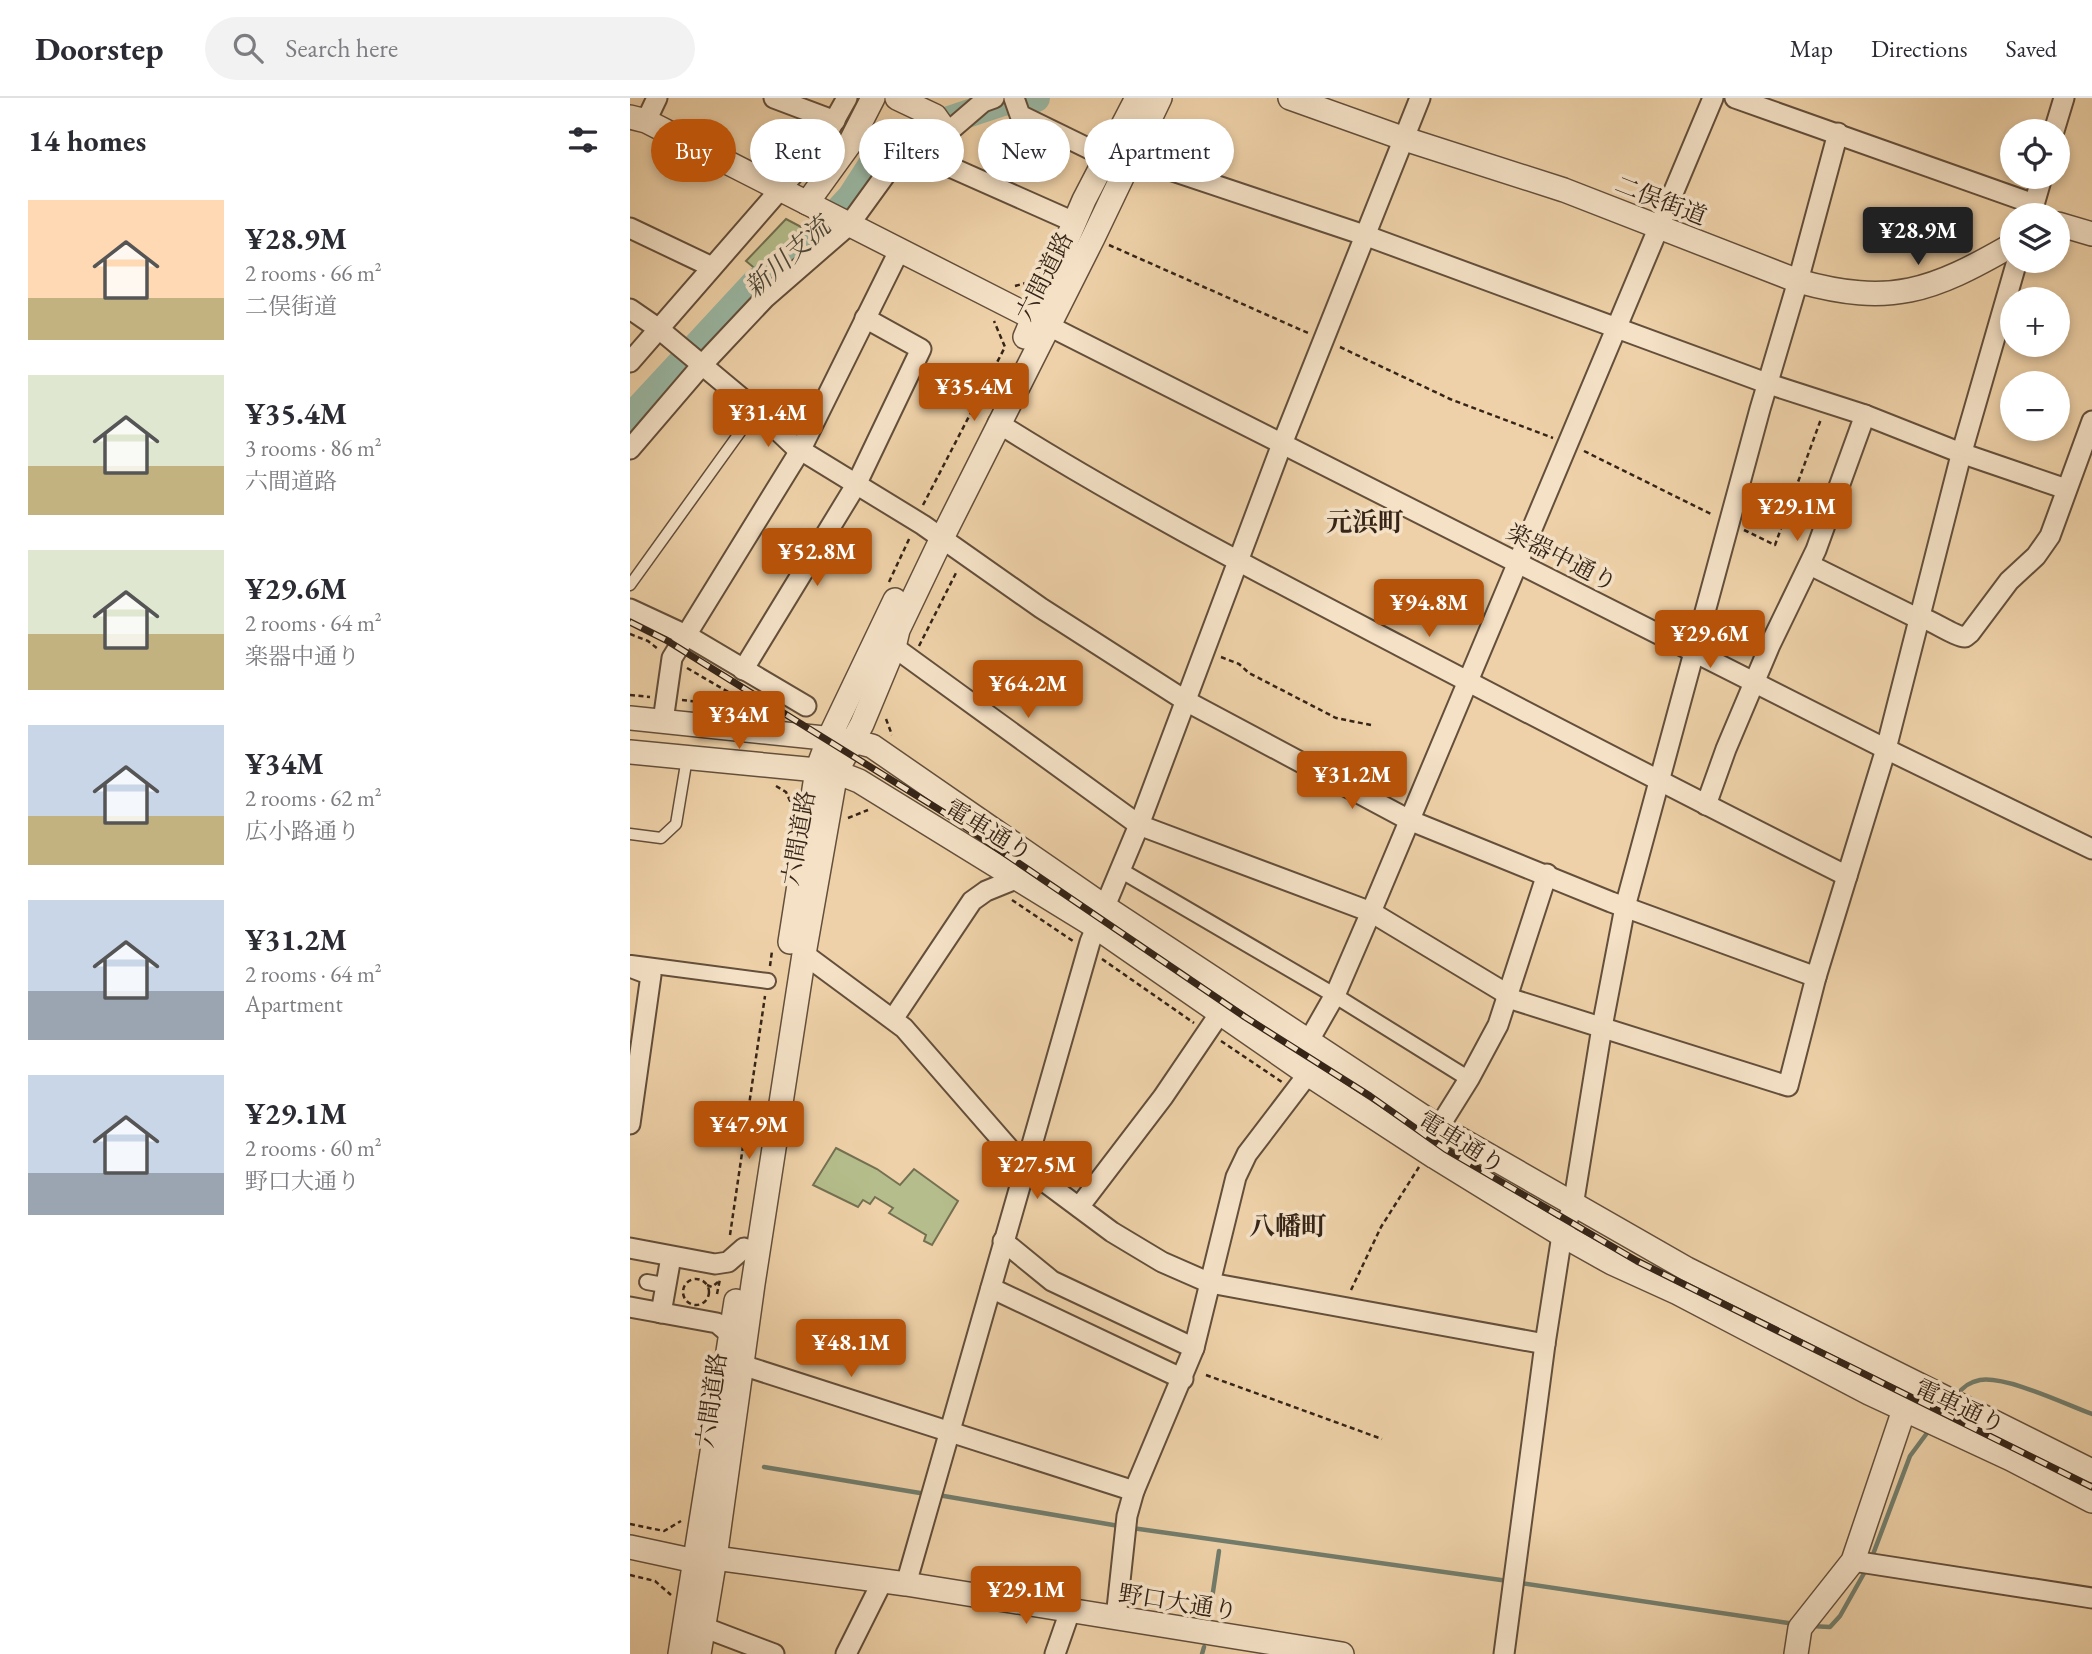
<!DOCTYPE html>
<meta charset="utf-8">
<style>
body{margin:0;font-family:"EB Garamond","Noto Serif JP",serif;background:#f2f2f3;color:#2b2b33;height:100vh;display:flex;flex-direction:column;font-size:26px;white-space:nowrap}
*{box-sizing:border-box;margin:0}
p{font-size:23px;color:#7c7c81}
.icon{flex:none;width:38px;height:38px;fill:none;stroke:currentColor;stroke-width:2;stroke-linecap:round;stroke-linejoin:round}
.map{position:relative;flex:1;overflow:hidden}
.details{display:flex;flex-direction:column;background:#fff;width:630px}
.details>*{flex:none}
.banner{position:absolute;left:21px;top:21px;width:665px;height:63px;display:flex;gap:14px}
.buttons{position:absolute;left:1370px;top:21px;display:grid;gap:14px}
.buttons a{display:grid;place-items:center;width:70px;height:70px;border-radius:50%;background:#fff;box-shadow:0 4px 10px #0003;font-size:35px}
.price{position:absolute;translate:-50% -60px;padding:0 16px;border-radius:7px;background:#b45309;color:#fff;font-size:23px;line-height:46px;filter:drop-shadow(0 2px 4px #0008)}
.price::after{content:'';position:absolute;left:50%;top:42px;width:21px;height:16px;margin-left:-10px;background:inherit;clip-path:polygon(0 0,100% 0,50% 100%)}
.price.active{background:#222;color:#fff}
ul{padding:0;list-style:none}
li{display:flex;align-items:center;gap:21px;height:175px;padding:0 28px}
li span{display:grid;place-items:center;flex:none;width:196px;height:140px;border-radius:0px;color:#555}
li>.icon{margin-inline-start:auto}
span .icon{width:84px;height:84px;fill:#fffc;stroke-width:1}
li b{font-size:30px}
h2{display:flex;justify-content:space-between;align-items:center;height:84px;padding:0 28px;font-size:30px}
.tag{padding:0 24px;border-radius:32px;background:#fff;box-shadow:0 4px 10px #0003;font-size:24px;line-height:63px}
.tag.active{background:#b45309;color:#fff}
header{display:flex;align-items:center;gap:42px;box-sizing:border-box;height:98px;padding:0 35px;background:#fff;border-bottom:2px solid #e1e1e2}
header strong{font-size:33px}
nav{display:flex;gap:38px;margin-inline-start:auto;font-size:24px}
.search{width:490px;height:63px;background:#f2f2f3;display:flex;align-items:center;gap:18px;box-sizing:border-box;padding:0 24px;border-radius:38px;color:#7c7c81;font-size:26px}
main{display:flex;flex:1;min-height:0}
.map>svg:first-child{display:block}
</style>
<header>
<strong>Doorstep</strong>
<div class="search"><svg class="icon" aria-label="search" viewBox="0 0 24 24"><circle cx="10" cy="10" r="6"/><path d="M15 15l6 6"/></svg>Search here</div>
<nav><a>Map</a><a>Directions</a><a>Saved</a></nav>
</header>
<main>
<section class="details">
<h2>14 homes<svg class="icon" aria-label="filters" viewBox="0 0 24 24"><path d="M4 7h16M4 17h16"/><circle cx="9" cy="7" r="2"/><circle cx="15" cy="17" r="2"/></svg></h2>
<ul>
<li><span style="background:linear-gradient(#ffd9b3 70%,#c2b280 0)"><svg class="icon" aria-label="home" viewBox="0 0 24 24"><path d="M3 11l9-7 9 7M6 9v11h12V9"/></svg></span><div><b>¥28.9M</b><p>2 rooms · 66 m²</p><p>二俣街道</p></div></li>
<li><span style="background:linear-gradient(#dfe7d0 65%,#c2b280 0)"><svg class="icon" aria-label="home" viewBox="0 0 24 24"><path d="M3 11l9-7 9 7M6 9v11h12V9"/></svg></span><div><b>¥35.4M</b><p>3 rooms · 86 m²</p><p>六間道路</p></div></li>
<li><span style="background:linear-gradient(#dfe7d0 60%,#c2b280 0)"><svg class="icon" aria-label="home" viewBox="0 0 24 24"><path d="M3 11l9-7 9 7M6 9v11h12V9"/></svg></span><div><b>¥29.6M</b><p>2 rooms · 64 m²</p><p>楽器中通り</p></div></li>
<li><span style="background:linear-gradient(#c9d6e8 65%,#c2b280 0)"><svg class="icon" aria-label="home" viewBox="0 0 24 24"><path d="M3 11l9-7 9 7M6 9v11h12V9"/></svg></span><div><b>¥34M</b><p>2 rooms · 62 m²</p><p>広小路通り</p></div></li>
<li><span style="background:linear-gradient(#c9d6e8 65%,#9aa5b1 0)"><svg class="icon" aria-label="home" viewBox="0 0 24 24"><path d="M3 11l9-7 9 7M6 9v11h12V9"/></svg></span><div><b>¥31.2M</b><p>2 rooms · 64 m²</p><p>Apartment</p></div></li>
<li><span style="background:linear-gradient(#c9d6e8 70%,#9aa5b1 0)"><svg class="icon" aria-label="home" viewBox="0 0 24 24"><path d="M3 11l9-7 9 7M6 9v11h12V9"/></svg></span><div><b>¥29.1M</b><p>2 rooms · 60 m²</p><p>野口大通り</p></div></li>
</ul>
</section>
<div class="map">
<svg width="1462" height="1556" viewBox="0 0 1462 1556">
<rect width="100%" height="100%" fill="#eed1a8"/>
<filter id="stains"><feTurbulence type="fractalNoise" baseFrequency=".00286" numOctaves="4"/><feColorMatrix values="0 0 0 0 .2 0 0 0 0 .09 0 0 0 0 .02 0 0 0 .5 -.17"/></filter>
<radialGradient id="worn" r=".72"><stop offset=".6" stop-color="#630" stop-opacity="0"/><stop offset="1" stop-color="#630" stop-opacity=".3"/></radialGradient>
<g fill="#b4bd8b" stroke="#747051" stroke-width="2">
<polygon points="156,121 177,132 129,174 116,163"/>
<polygon points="206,1050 247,1071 270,1087 284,1071 328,1103 302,1147 294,1143 296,1137 259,1115 263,1110 245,1099 240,1106 233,1102 228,1109 183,1087"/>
</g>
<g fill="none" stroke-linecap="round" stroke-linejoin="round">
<g stroke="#727d6c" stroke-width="4.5">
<path d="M1327 1297C1333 1289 1339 1284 1350 1282 1377 1278 1435 1306 1462 1316"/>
<polyline points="134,1369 296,1396"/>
<polyline points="308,1397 489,1428"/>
<polyline points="502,1430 878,1483"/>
<polyline points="1242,1459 1280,1358 1300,1331"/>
<polyline points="890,1485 1165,1526"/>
<polyline points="579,1521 589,1453"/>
<polyline points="1180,1528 1200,1529 1210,1518 1237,1470"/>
<polyline points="572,1556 574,1549"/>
</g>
<polyline stroke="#9ab8a4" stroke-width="28" points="0,320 125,185 176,148 221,99 248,57 289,32 373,4 406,0"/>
<g stroke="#634f3b" stroke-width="13">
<g id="service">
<polyline points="0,487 126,312"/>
<polyline points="0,736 31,740 46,726 57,660"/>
</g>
</g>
<g stroke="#634f3b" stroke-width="18">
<g id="pedestrian">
<polyline points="490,772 704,897 839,981"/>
<polyline points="1,865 138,883"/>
<polyline points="17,1184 28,1186"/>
</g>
</g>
<g stroke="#634f3b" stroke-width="23">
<g id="minor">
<polyline points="144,0 205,23"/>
<polyline points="384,0 390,17 476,59"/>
<polyline points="1105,0 1404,106"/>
<polyline points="16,23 27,0"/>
<polyline points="1424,33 1434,0"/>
<polyline points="295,43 293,57 444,124"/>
<polyline points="501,59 737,138 1139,286 1235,317 1331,355 1436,391"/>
<polyline points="1401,117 1412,79"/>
<polyline points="0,130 82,169"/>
<polyline points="0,211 29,231 126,312 164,348 293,427 411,510 556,603 779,722 981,804 1186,879"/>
<polyline points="417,227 1256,651 1462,751"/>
<polyline points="0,264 194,41 217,0"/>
<path d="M368 325C498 407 634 477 770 548 919 626 1068 703 1217 778"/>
<polyline points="0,351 72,267 135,200 219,127 269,58 317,35 353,4 364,0"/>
<polyline points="1180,467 1289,521"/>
<polyline points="0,511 56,537 176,608"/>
<path d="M1290 519C1303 523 1326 539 1335 539L1340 535 1379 483 1406 458 1420 438 1462 323"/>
<polyline points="264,549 509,727 741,814 872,893 878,900 1158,988 1186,879 1256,651 1331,357 1387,163"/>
<polyline points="113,572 226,387 291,251 235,220"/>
<polyline points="33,623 42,560 171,351 269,153"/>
<polyline points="1076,707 1096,651 1140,547 1186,452 1235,317"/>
<polyline points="174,856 274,930 396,1070 482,1134 532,1164 580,1185 915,1246"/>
<polyline points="0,869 21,877 0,1026"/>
<polyline points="263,921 342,803 356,793 388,780"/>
<polyline points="678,944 706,895 741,814 1083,0"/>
<polyline points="809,1029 839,981 868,927 917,776"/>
<polyline points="449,1109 533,999 590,915"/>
<polyline points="373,1143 422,1183 564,1250"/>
<polyline points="0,1150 85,1166 98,1164 114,1150"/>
<polyline points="361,1190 553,1281"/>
<polyline points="0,1209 87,1225 100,1236"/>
<polyline points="31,1215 41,1159"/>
<polyline points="112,1267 504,1393"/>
<polyline points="1223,1463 1462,1500"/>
<polyline points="276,1486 460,844 509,727 652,346 790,0"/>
<polyline points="486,1520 497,1418 504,1393 564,1250 606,1079 617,1056 678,976"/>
<polyline points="73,1529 144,1556"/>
<polyline points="216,1556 252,1484"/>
<polyline points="425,1556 440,1513"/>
<polyline points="874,1556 915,1246 932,1137 943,1108 972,929 995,809 1130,311 1168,183 1208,35"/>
</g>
</g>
<g stroke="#634f3b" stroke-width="26">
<g id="tertiary">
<polyline points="267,0 305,18 317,35"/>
<path d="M660 0 775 41 934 92 1168 183C1261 209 1302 193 1382 147"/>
<polyline points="0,19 16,23 417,227"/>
<polyline points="177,105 219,47 243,0"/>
<polyline points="1428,126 1462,136"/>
<polyline points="395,239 454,102 507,0"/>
<polyline points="0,620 223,643 242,648 475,809 809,1029 1057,1171 1462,1373"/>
<polyline points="0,654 187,672 206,674 229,683 466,829 678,976 805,1059 932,1137 982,1165 1048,1195 1239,1295 1381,1361 1462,1403"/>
<polyline points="160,844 187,672 199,640 265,502"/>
<polyline points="0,1449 65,1463 85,1460 276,1486 712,1556"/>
<polyline points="50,1556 106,1203"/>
<polyline points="69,1556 85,1460 123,1186 174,856 206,674 232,626 264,549 268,532 311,442 463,140 530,0"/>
<polyline points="1166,1556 1170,1530 1223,1463 1279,1297"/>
</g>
</g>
<g stroke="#352417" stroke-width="2.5" stroke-dasharray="5 3.5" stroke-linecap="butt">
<polyline points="479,147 678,235"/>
<polyline points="385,188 399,184"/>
<polyline points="710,249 820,301 923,340"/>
<polyline points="954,353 1083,417"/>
<polyline points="293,407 375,249 364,223"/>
<polyline points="1114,432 1145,447 1191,321"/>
<polyline points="259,484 280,439"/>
<polyline points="0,536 18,543 28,551"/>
<polyline points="289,548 327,473"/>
<polyline points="591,559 609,566 619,575 706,620 741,627"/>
<polyline points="57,570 100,595 130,603"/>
<polyline points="0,597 20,599"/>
<polyline points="52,602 147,612"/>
<polyline points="256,621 262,637"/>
<polyline points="146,688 156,694 161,705"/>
<polyline points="218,720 238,712"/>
<polyline points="382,802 443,843"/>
<polyline points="472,861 564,925"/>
<polyline points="140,868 142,853"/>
<polyline points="591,943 652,984"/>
<polyline points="100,1137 135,898"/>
<circle cx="66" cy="1194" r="13"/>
<polyline points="77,1187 82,1189 88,1184"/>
<polyline points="721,1192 751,1129 789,1069"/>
<polyline points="87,1196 90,1181"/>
<polyline points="576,1277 752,1341"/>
<polyline points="0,1426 34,1433 51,1423"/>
<polyline points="0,1477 25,1483 41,1497"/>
</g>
<use href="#service" stroke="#f4e1c6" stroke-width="10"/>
<use href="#pedestrian" stroke="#f4e1c6" stroke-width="14"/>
<use href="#minor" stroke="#f4e1c6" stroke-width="19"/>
<use href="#tertiary" stroke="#f4e1c6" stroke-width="23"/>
<g stroke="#352417" stroke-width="7">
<polyline id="rail" points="0,524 36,542 321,719 615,919 740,998 815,1051 1007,1163 1462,1389"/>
</g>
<use href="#rail" stroke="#f4e1c6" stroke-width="4.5" stroke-dasharray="13" stroke-linecap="butt"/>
</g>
<g text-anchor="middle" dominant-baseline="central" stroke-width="7" stroke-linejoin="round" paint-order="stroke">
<g font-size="24" fill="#352417" stroke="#f4e1c6">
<text transform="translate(1031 102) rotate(21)">二俣街道</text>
<text transform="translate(414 178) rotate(-63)">六間道路</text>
<text transform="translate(932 459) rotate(27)">楽器中通り</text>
<text transform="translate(359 732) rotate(31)">電車通り</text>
<text transform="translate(168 740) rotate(-80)">六間道路</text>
<text transform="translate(832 1044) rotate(32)">電車通り</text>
<text transform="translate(81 1302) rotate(-82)">六間道路</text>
<text transform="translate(1330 1308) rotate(25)">電車通り</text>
<text transform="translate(548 1504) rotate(9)">野口大通り</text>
</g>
<g font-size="26" font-style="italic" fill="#4e493a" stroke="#f4e1c6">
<text transform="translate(157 159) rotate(-42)">新川支流</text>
</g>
<g font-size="26" font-weight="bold" fill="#352417" stroke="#f4e1c6">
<text x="735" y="424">元浜町</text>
<text x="658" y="1128">八幡町</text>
</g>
</g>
<rect width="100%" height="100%" filter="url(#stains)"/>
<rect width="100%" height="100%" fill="url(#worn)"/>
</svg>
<div class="buttons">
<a><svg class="icon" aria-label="locate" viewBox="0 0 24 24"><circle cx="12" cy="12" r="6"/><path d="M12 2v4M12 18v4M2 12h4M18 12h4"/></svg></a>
<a><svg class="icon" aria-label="layers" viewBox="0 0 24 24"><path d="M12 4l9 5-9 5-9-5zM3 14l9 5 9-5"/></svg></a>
<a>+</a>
<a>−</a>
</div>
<b class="price active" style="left:1288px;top:169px">¥28.9M</b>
<b class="price" style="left:344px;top:325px">¥35.4M</b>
<b class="price" style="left:138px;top:351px">¥31.4M</b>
<b class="price" style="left:1167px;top:445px">¥29.1M</b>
<b class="price" style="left:187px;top:490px">¥52.8M</b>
<b class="price" style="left:799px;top:541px">¥94.8M</b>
<b class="price" style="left:1080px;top:572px">¥29.6M</b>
<b class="price" style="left:398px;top:622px">¥64.2M</b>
<b class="price" style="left:109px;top:653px">¥34M</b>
<b class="price" style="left:722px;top:713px">¥31.2M</b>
<b class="price" style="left:119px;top:1063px">¥47.9M</b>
<b class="price" style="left:407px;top:1103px">¥27.5M</b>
<b class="price" style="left:221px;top:1281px">¥48.1M</b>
<b class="price" style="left:396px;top:1528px">¥29.1M</b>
<div class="banner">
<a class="tag active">Buy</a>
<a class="tag">Rent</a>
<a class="tag">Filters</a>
<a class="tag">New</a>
<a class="tag">Apartment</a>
</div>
</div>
</main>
